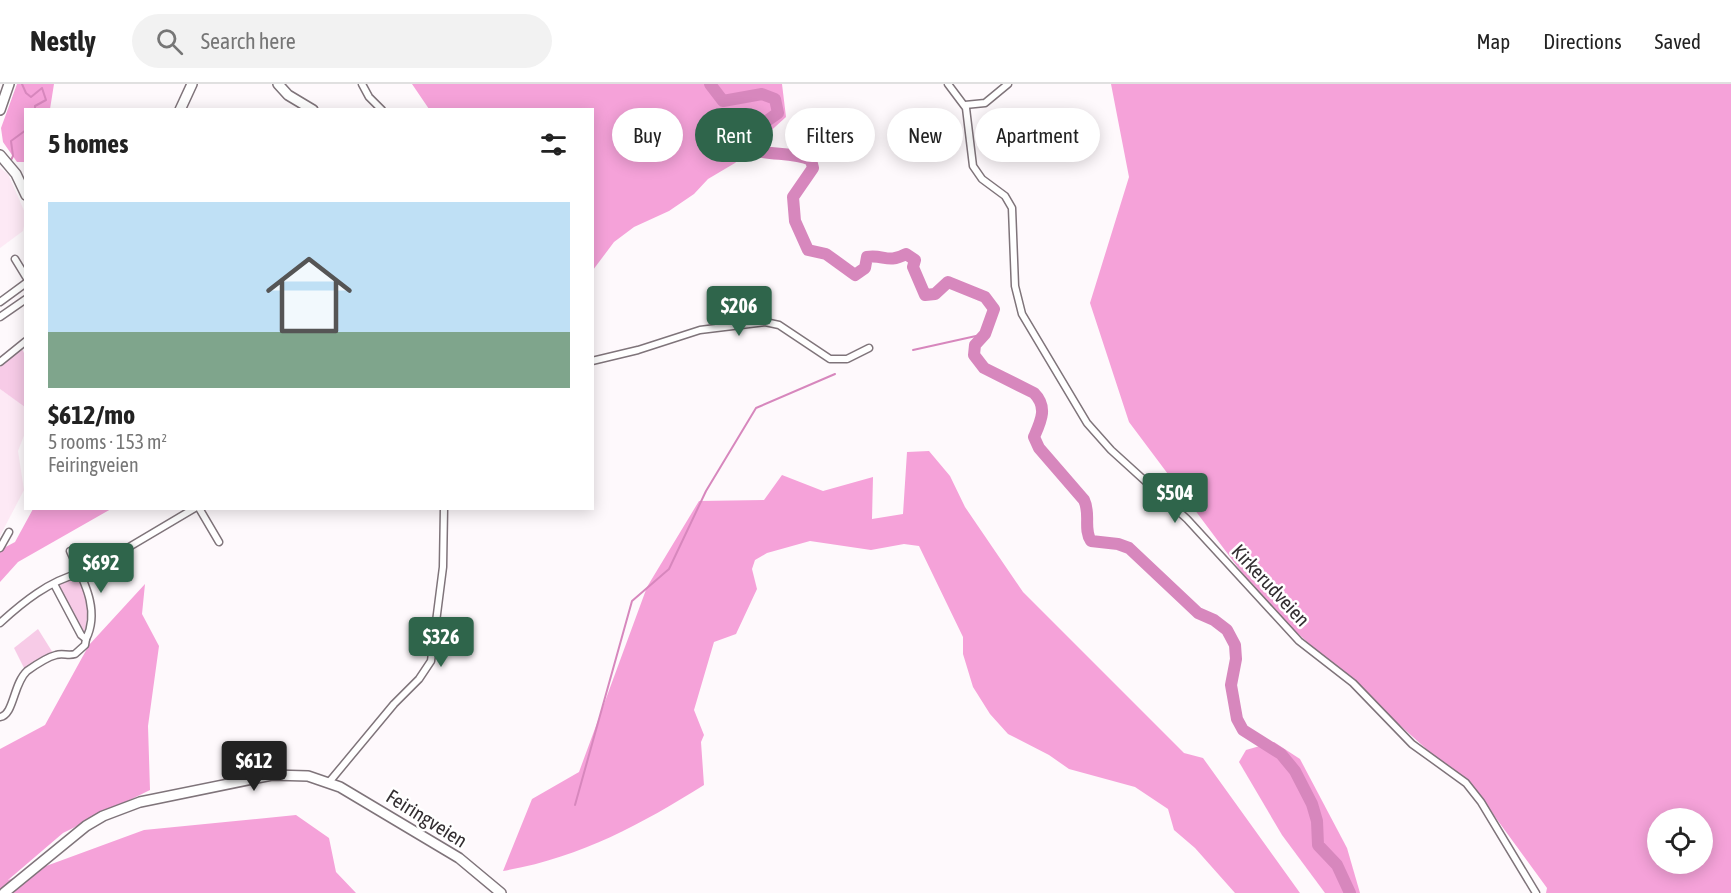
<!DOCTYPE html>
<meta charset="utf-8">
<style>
body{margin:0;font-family:"Asap Condensed",sans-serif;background:#f2f2f2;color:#222;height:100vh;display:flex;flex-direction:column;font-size:22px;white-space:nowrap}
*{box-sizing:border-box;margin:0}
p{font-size:20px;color:#767676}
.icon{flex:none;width:33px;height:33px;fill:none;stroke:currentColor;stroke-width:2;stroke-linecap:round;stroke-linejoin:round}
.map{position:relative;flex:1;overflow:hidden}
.side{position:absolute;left:24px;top:24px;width:570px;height:402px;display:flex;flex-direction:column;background:#fff;border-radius:0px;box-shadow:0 3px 15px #0003}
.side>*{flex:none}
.banner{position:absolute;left:612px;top:24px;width:570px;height:54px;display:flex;gap:12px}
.tools{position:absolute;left:1647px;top:724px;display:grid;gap:12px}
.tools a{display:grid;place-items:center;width:66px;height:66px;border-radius:50%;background:#fff;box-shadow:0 3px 15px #0003;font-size:30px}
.price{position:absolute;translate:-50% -51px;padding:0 14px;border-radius:6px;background:#2f654b;color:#fff;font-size:20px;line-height:39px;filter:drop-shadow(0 2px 3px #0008)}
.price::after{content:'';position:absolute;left:50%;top:36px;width:18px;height:14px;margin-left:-9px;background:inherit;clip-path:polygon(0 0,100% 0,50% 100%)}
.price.selected{background:#222;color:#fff}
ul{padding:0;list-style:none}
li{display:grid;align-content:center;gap:12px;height:318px;padding:0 24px}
li span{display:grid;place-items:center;height:186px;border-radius:0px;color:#555}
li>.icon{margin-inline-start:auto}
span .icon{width:108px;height:108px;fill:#fffc;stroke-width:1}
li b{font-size:26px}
h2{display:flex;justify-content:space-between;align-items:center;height:72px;padding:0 24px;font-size:26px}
.tag{padding:0 21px;border-radius:27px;background:#fff;box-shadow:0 3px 15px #0003;font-size:21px;line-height:54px}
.tag.selected{background:#2f654b;color:#fff}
header{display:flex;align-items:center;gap:36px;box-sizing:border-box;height:84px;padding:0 30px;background:#fff;border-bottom:2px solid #e0e0e0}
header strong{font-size:28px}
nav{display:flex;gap:33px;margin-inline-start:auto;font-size:21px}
.search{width:420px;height:54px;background:#f2f2f2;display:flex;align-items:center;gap:15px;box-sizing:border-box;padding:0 21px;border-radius:33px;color:#767676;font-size:22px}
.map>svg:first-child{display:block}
</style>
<header>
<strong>Nestly</strong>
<div class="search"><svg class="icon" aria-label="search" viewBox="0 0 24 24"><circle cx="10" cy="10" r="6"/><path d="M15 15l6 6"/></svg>Search here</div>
<nav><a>Map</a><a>Directions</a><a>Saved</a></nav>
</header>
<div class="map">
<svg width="1731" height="809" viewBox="0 0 1731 809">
<rect width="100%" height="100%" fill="#fef9fc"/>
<g fill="#fde9f5">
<polygon points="0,84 8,90 26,131 23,147 0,164"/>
<polygon points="0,305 26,323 25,349 18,367 24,406 0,452"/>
</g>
<g fill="#f7cbe7">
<polygon points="21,263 25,271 25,323 0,305 0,283"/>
<path d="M79 492C87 513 90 528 84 550L57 500Z"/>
<polygon points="38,545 53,569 25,586 14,564"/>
</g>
<g fill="#f5a2d9" fill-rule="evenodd">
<polygon points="17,0 54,0 50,25 26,26 25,78 17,78 3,58 1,44"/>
<polygon points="412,0 782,0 786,33 735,79 708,95 694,110 669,127 634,143 614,158 593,186 592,26 429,25"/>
<path d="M1111 0H1731V809H1546L1547 804 1482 715 1266 521 1129 338 1090 219 1129 93ZM1658 735H1702V780H1658Z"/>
<path d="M929 367 950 392 965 423 1023 508 1184 669 1203 674 1300 809H1235L1195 764 1174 746 1168 725 1135 703 1069 685 1049 671 1008 650 990 630 973 603 963 570V553L919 462 904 460 871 466 810 457 767 469 755 476 752 485 757 505 736 550 714 558 694 626 704 651 701 658 704 701C640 741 579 774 503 787L532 715 579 688 647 503 699 417 764 416 782 391 823 407 873 393 872 435 903 430 907 368Z"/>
<polygon points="33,425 111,425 18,478 0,498 0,466 15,458"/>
<polygon points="145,500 142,530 159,562 148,642 150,706 63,749 8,796 144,746 296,731 329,754 336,788 356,809 0,809 0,665 45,641 89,561"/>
<polygon points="1274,658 1300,675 1347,764 1360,809 1325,809 1282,751 1239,678 1246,666"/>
</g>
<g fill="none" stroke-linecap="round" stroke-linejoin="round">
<g stroke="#d787bd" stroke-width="2">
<polyline points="22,0 26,9 31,13 42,4 46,16 35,22 35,26"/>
<polyline points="11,76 13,72 11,57 26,46"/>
<polyline points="913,266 985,250"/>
<polyline points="575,721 632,517 669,485 706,407 756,324 835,290"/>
</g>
<path stroke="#d787bd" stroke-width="12" d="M710 0 723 17 762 10 775 15 778 29 744 53 743 61C764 74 789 66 811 76L813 84 793 113 795 137 808 166 826 170 855 191 865 184 867 173C883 170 888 180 906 170L915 176 913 183 925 211 935 210 948 198 985 213 994 225 985 250 975 261 974 271 984 284 1034 309C1048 323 1041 337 1034 353L1039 364 1084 416C1091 430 1083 445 1091 457L1118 460 1129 464 1198 529 1214 536 1227 546 1235 561 1236 575 1231 601 1237 635 1243 646 1281 670 1295 687 1312 720 1317 737 1318 761 1337 781 1350 809"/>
<g stroke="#7f747a" stroke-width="9">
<g id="street">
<polyline points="362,0 369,13 382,26"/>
<polyline points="948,0 966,24 973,82 982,95 1005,112 1012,124 1015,202 1022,230 1087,339 1111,366 1187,435 1299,557 1353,599 1412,660 1466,699 1481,718 1536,809"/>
<polyline points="965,21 985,19 1008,0"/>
<polyline points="15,175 26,193"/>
<polyline points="0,218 26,199"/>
<polyline points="0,233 26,215"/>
<polyline points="592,277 638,266 700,246 765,238 779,241 830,275 847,275 869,264"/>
<polyline points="0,278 26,257"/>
<polyline points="199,424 219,458"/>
<polyline points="0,464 9,448"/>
<path d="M70 467C82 494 101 525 86 555"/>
<polyline points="119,469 195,424"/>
<path d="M0 539C23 518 49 497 80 489"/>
<path d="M0 633C14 631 13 600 27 587 34 582 48 573 56 571 62 569 69 572 75 570L85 561 86 555 81 551 54 500"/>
<polyline points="330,697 394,620 419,595 431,577 443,483 444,424"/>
</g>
</g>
<g stroke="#7f747a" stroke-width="12">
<g id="secondary">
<polyline points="278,0 288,11 313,26"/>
<polyline points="0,26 9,0"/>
<polyline points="180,26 192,0"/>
<polyline points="0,71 16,90 26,111"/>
<polyline points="4,809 86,742 103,732 140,718 272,691 308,692 340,703 459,774 501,809"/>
</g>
</g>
<use href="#street" stroke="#fff" stroke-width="6"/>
<use href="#secondary" stroke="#fff" stroke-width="9"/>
</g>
<g text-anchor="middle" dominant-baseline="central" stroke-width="5" stroke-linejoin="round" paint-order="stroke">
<g font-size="20" fill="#332e31" stroke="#fff">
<text transform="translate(1271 501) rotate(47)">Kirkerudveien</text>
<text transform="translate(427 734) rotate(32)">Feiringveien</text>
</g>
</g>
</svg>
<div class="tools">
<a><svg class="icon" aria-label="locate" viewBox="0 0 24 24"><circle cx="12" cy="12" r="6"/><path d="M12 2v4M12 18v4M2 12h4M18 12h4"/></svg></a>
</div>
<b class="price" style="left:739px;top:253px">$206</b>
<b class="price" style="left:1175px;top:440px">$504</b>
<b class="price" style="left:101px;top:510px">$692</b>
<b class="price" style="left:441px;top:584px">$326</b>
<b class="price selected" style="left:254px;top:708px">$612</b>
<div class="banner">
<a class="tag">Buy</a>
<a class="tag selected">Rent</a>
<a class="tag">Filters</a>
<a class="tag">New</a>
<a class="tag">Apartment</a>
</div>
<section class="side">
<h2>5 homes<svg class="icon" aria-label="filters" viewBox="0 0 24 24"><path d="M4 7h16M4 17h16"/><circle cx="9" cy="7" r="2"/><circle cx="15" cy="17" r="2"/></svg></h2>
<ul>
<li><span style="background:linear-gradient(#bfe0f5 70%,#7fa58c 0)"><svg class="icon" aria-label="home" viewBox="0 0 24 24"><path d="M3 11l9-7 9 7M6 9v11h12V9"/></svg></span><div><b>$612/mo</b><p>5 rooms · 153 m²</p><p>Feiringveien</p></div></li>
</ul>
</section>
</div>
